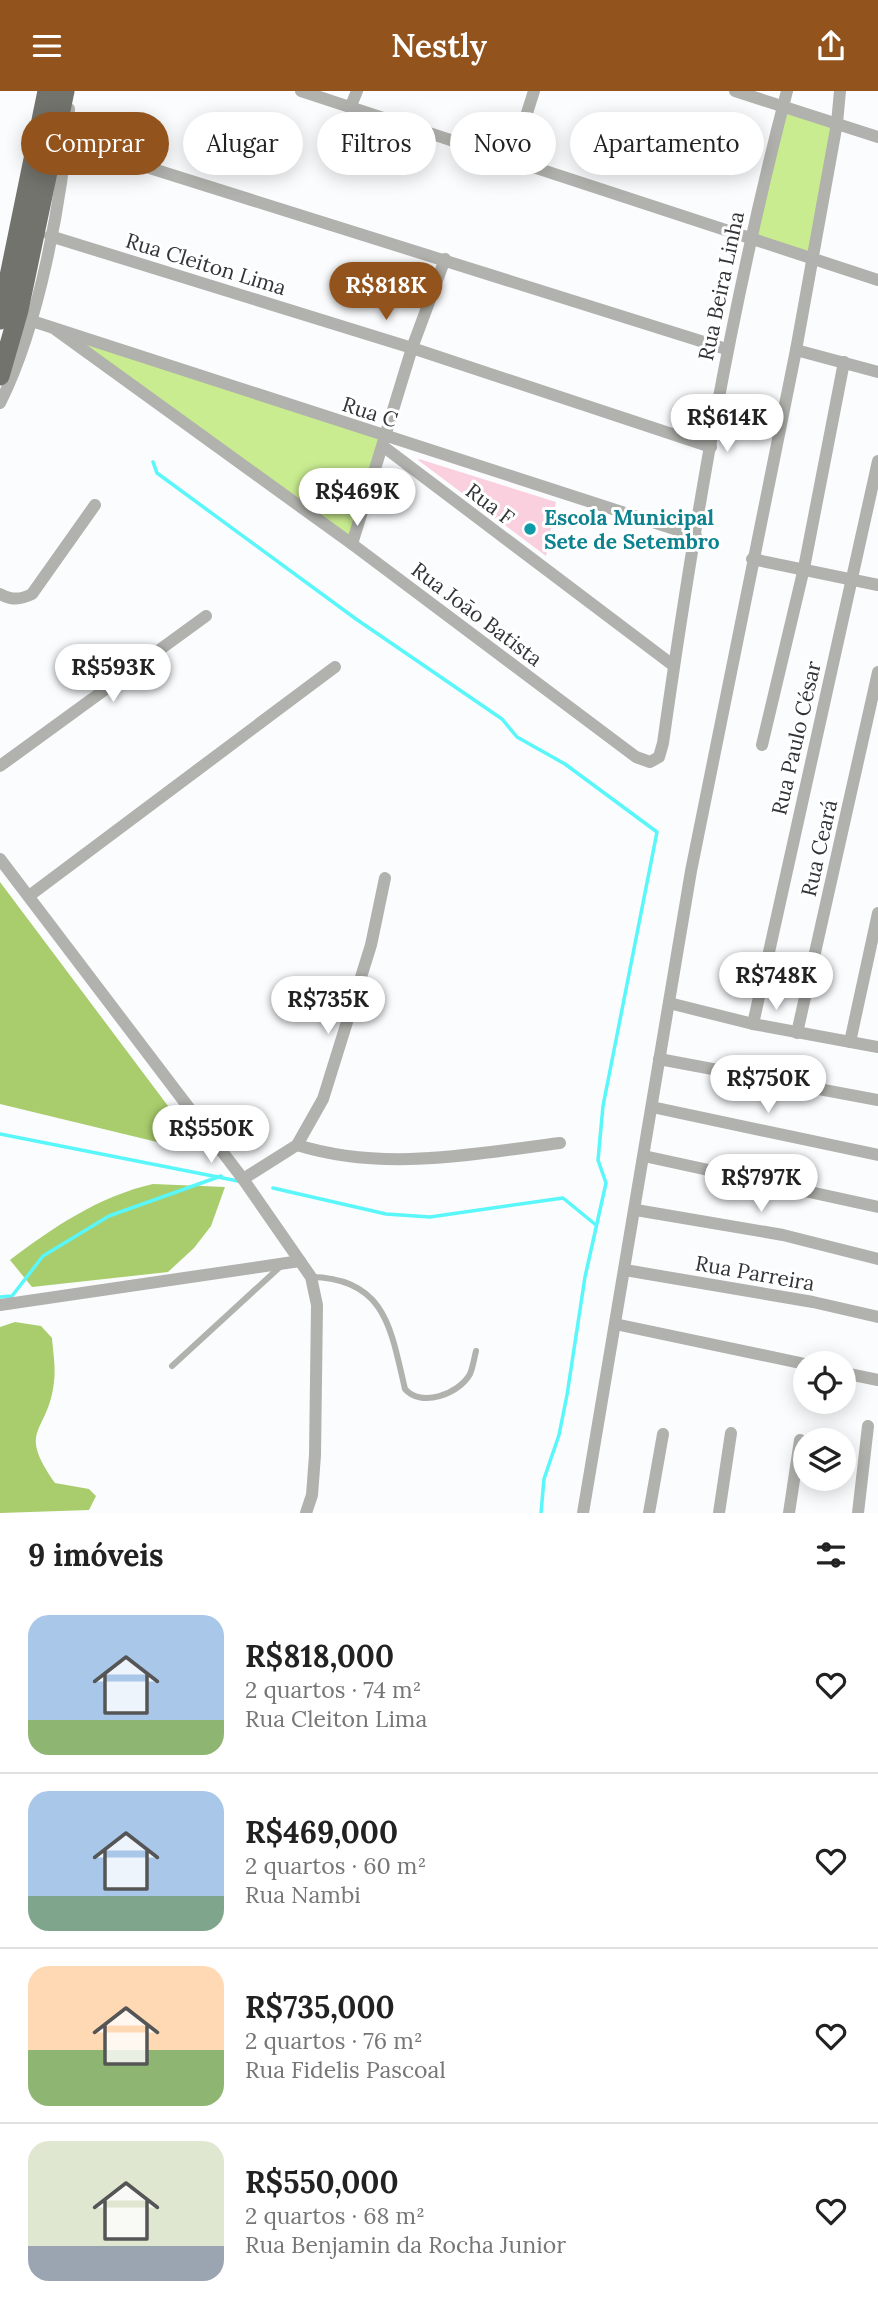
<!DOCTYPE html>
<html lang="pt">
<meta charset="utf-8">
<style>
body{margin:0;font-family:Lora,serif;background:#f6f6f6;color:#222;height:100vh;display:flex;flex-direction:column;font-size:26px;white-space:nowrap}
*{box-sizing:border-box;margin:0}
p{font-size:23px;color:#767676}
.icon{flex:none;width:38px;height:38px;fill:none;stroke:currentColor;stroke-width:2;stroke-linecap:round;stroke-linejoin:round}
.map{position:relative;height:1422px;overflow:hidden}
.side{display:flex;flex-direction:column;background:#fff;flex:1}
.side>*{flex:none}
.top-card{position:absolute;left:21px;top:21px;width:836px;height:63px;display:flex;gap:14px}
.tools{position:absolute;left:793px;top:1260px;display:grid;gap:14px}
.tools a{display:grid;place-items:center;width:63px;height:63px;border-radius:50%;background:#fff;box-shadow:0 4px 18px #0003;font-size:35px}
.price{position:absolute;translate:-50% -60px;padding:0 16px;border-radius:24px;background:#fff;color:#222;font-size:23px;line-height:46px;filter:drop-shadow(0 2px 4px #0008)}
.price::after{content:'';position:absolute;left:50%;top:42px;width:21px;height:16px;margin-left:-10px;background:inherit;clip-path:polygon(0 0,100% 0,50% 100%)}
.price.on{background:#93531c;color:#fff}
ul{padding:0;list-style:none}
li{display:flex;align-items:center;gap:21px;height:175px;padding:0 28px}
li+li{border-top:2px solid #e0e0e0}
li span{display:grid;place-items:center;flex:none;width:196px;height:140px;border-radius:21px;color:#555}
li>.icon{margin-inline-start:auto}
span .icon{width:84px;height:84px;fill:#fffc;stroke-width:1}
li b{font-size:30px}
h2{display:flex;justify-content:space-between;align-items:center;height:84px;padding:0 28px;font-size:30px}
.chip{padding:0 24px;border-radius:32px;background:#fff;box-shadow:0 4px 18px #0003;font-size:24px;line-height:63px}
.chip.on{background:#93531c;color:#fff}
header{display:flex;justify-content:space-between;align-items:center;height:91px;padding:0 28px;background:#93531c;color:#fff;font-size:32px;font-weight:600}
.map>svg:first-child{display:block}
</style>
<header><svg class="icon" aria-label="menu" viewBox="0 0 24 24"><path d="M4 6h16M4 12h16M4 18h16"/></svg>Nestly<svg class="icon" aria-label="share" viewBox="0 0 24 24"><path d="M12 15V3M7 8l5-5 5 5M5 13v7h14v-7"/></svg></header>
<div class="map">
<svg width="878" height="1422" viewBox="0 0 878 1422">
<rect width="100%" height="100%" fill="#fafcfe"/>
<g fill="#c9ec90">
<polygon points="782,21 833,34 812,163 754,147"/>
<polygon points="73,245 382,349 350,452"/>
</g>
<g fill="#a9cc6c">
<polygon points="0,791 192,1047 186,1058 0,1013"/>
<path d="M153 1093 225 1096 211 1135 194 1157 168 1181 32 1196 10 1169C53 1136 100 1105 153 1093Z"/>
<path d="M15 1231 41 1235 52 1247C53 1261 56 1277 54 1291 48 1344 16 1336 55 1392L89 1398 96 1405 89 1419 0 1422V1236Z"/>
</g>
<g fill="none" stroke-linecap="round" stroke-linejoin="round">
<g stroke="#59f6fa" stroke-width="3.5">
<polyline points="153,371 157,382 356,528 502,628 517,646 565,673 657,741 603,1015 598,1069 606,1092 585,1186 567,1304 559,1344 544,1388 541,1422"/>
<polyline points="0,1043 238,1090"/>
<polyline points="273,1097 386,1123 430,1126 563,1107 596,1134"/>
<polyline points="0,1206 12,1205 43,1165 109,1125 221,1085"/>
</g>
</g>
<polygon fill="#fbd0de" points="419,368 556,411 546,465 418,369"/>
<g fill="none" stroke-linecap="round" stroke-linejoin="round">
<g stroke="#b1b1ad" stroke-width="6">
<path d="M311 1186C386 1187 391 1239 405 1298 421 1317 459 1303 470 1283 473 1276 474 1268 476 1260"/>
<polyline points="172,1275 281,1175"/>
</g>
<g stroke="#b1b1ad" stroke-width="12">
<polyline points="301,0 878,189"/>
<polyline points="735,0 878,46"/>
<polyline points="350,17 357,0"/>
<polyline points="67,51 726,258"/>
<polyline points="512,69 534,0"/>
<polyline points="50,145 412,257 711,356"/>
<polyline points="32,230 696,445"/>
<path d="M56 239 352 453 636 666 650 671 659 666 663 652C694 433 731 214 787 0"/>
<polyline points="796,259 878,281"/>
<path d="M0 312C39 235 63 105 69 18"/>
<polyline points="384,356 674,575"/>
<polyline points="352,453 412,257 445,168"/>
<polyline points="752,468 878,494"/>
<path d="M0 503C12 509 20 509 32 503L95 414"/>
<polyline points="762,654 804,477 844,271"/>
<polyline points="0,675 206,525"/>
<polyline points="0,768 243,1088 311,1186 317,1214 315,1364 312,1404 306,1422"/>
<polyline points="29,805 335,576"/>
<polyline points="669,912 753,933 878,956"/>
<polyline points="753,933 878,370"/>
<polyline points="797,942 878,581"/>
<polyline points="850,951 878,822"/>
<polyline points="659,968 878,1009"/>
<polyline points="652,1016 878,1064"/>
<path d="M297 1054C384 1081 472 1063 560 1052"/>
<polyline points="644,1065 878,1116"/>
<polyline points="243,1088 297,1054 323,1008 371,854 385,787"/>
<polyline points="636,1119 783,1144 878,1168"/>
<polyline points="625,1179 813,1211 878,1226"/>
<polyline points="0,1214 300,1170"/>
<polyline points="615,1233 805,1273"/>
<polyline points="844,1282 878,1289"/>
<polyline points="583,1422 691,780 796,259 837,32 840,0"/>
<polyline points="649,1422 663,1343"/>
<polyline points="719,1422 731,1342"/>
<polyline points="789,1422 800,1349"/>
<polyline points="858,1422 868,1335"/>
</g>
<g stroke="#73736d" stroke-width="19">
<polyline points="0,229 47,0"/>
<polyline points="0,285 19,219 65,0"/>
</g>
</g>
<circle fill="#0f9aa8" stroke="#fff" stroke-width="2.5" cx="530" cy="438" r="7"/>
<g text-anchor="middle" dominant-baseline="central" stroke-width="6" stroke-linejoin="round" paint-order="stroke">
<g font-size="21" fill="#323437" stroke="#fff">
<text transform="translate(206 173) rotate(17)">Rua Cleiton Lima</text>
<text transform="translate(721 195) rotate(-78)">Rua Beira Linha</text>
<text transform="translate(370 321) rotate(18)">Rua C</text>
<text transform="translate(490 413) rotate(37)">Rua F</text>
<text transform="translate(477 523) rotate(37)">Rua Joāo Batista</text>
<text transform="translate(796 647) rotate(-77)">Rua Paulo César</text>
<text transform="translate(819 757) rotate(-77)">Rua Ceará</text>
<text transform="translate(755 1182) rotate(10)">Rua Parreira</text>
</g>
<g font-size="21" font-weight="bold" fill="#0d838f" stroke="#fff" text-anchor="start">
<text x="544" y="426">Escola Municipal<tspan x="544" dy="24">Sete de Setembro</tspan></text>
</g>
</g>
</svg>
<div class="tools">
<a><svg class="icon" aria-label="locate" viewBox="0 0 24 24"><circle cx="12" cy="12" r="6"/><path d="M12 2v4M12 18v4M2 12h4M18 12h4"/></svg></a>
<a><svg class="icon" aria-label="layers" viewBox="0 0 24 24"><path d="M12 4l9 5-9 5-9-5zM3 14l9 5 9-5"/></svg></a>
</div>
<b class="price on" style="left:386px;top:231px">R$818K</b>
<b class="price" style="left:727px;top:363px">R$614K</b>
<b class="price" style="left:357px;top:437px">R$469K</b>
<b class="price" style="left:113px;top:613px">R$593K</b>
<b class="price" style="left:776px;top:921px">R$748K</b>
<b class="price" style="left:328px;top:945px">R$735K</b>
<b class="price" style="left:768px;top:1024px">R$750K</b>
<b class="price" style="left:211px;top:1074px">R$550K</b>
<b class="price" style="left:761px;top:1123px">R$797K</b>
<div class="top-card">
<a class="chip on">Comprar</a>
<a class="chip">Alugar</a>
<a class="chip">Filtros</a>
<a class="chip">Novo</a>
<a class="chip">Apartamento</a>
</div>
</div>
<section class="side">
<h2>9 imóveis<svg class="icon" aria-label="filters" viewBox="0 0 24 24"><path d="M4 7h16M4 17h16"/><circle cx="9" cy="7" r="2"/><circle cx="15" cy="17" r="2"/></svg></h2>
<ul>
<li><span style="background:linear-gradient(#a9c7e8 75%,#8fb573 0)"><svg class="icon" aria-label="home" viewBox="0 0 24 24"><path d="M3 11l9-7 9 7M6 9v11h12V9"/></svg></span><div><b>R$818,000</b><p>2 quartos · 74 m²</p><p>Rua Cleiton Lima</p></div><svg class="icon" aria-label="heart" viewBox="0 0 24 24"><path d="M12 20l-8-8c-3-5 5-10 8-4 3-6 11-1 8 4z"/></svg></li>
<li><span style="background:linear-gradient(#a9c7e8 75%,#7fa58c 0)"><svg class="icon" aria-label="home" viewBox="0 0 24 24"><path d="M3 11l9-7 9 7M6 9v11h12V9"/></svg></span><div><b>R$469,000</b><p>2 quartos · 60 m²</p><p>Rua Nambi</p></div><svg class="icon" aria-label="heart" viewBox="0 0 24 24"><path d="M12 20l-8-8c-3-5 5-10 8-4 3-6 11-1 8 4z"/></svg></li>
<li><span style="background:linear-gradient(#ffd9b3 60%,#8fb573 0)"><svg class="icon" aria-label="home" viewBox="0 0 24 24"><path d="M3 11l9-7 9 7M6 9v11h12V9"/></svg></span><div><b>R$735,000</b><p>2 quartos · 76 m²</p><p>Rua Fidelis Pascoal</p></div><svg class="icon" aria-label="heart" viewBox="0 0 24 24"><path d="M12 20l-8-8c-3-5 5-10 8-4 3-6 11-1 8 4z"/></svg></li>
<li><span style="background:linear-gradient(#dfe7d0 75%,#9aa5b1 0)"><svg class="icon" aria-label="home" viewBox="0 0 24 24"><path d="M3 11l9-7 9 7M6 9v11h12V9"/></svg></span><div><b>R$550,000</b><p>2 quartos · 68 m²</p><p>Rua Benjamin da Rocha Junior</p></div><svg class="icon" aria-label="heart" viewBox="0 0 24 24"><path d="M12 20l-8-8c-3-5 5-10 8-4 3-6 11-1 8 4z"/></svg></li>
</ul>
</section>
